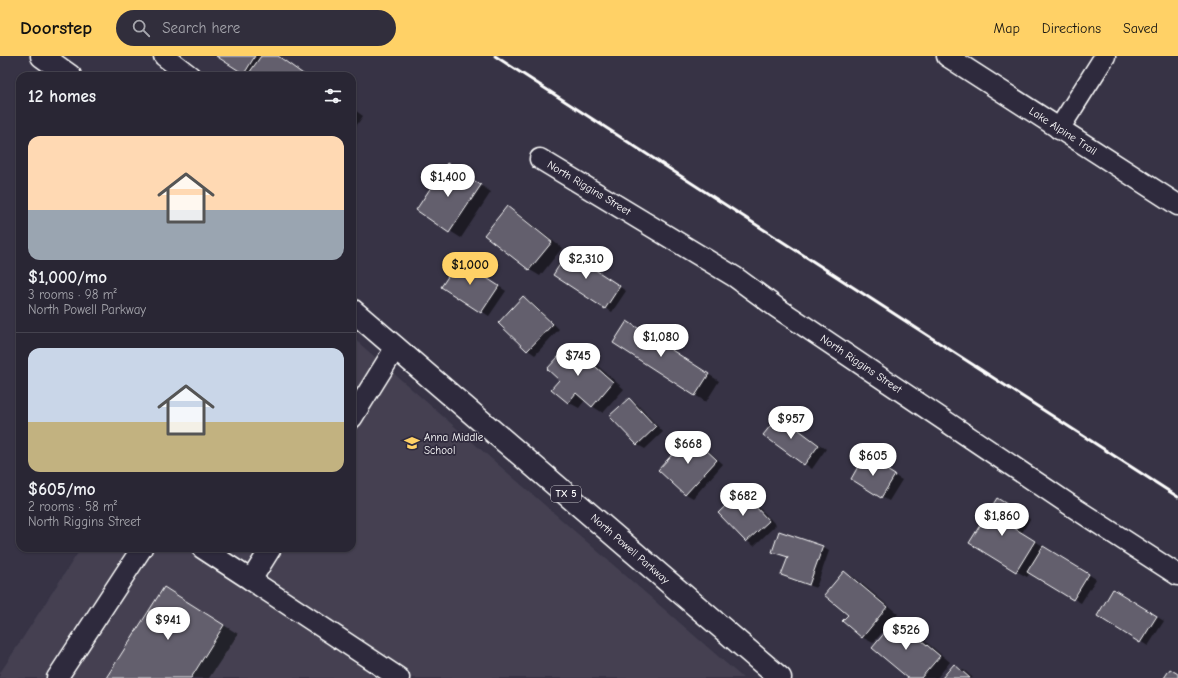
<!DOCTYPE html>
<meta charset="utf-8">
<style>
body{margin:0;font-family:"Comic Neue",sans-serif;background:#312e3c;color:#f1f3f6;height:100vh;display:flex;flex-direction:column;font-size:15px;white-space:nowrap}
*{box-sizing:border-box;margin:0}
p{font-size:13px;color:#a5a5ac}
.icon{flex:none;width:22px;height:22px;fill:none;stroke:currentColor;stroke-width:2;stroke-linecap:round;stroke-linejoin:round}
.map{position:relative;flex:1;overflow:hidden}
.sheet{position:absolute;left:16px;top:16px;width:340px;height:480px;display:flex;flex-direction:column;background:#292634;border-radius:12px;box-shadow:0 1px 3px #0004,0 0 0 1px #45434f}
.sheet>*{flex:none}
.price{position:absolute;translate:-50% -34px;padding:0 9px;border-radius:14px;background:#fff;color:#222;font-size:13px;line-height:26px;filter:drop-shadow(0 1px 2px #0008)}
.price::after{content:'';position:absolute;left:50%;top:24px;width:12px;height:9px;margin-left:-6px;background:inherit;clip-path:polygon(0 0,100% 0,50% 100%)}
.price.selected{background:#ffd166;color:#111}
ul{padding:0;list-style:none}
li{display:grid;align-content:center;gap:8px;height:212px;padding:0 12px}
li+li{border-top:1px solid #45434f}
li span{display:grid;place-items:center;height:124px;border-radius:12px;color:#555}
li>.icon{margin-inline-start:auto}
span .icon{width:72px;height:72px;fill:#fffc;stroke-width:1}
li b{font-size:17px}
h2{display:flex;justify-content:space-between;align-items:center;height:48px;padding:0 12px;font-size:17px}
header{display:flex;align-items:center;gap:24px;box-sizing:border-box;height:56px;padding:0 20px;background:#ffd166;color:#111}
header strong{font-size:19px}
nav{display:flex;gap:22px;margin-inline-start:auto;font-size:14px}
.search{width:280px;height:36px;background:#312e3c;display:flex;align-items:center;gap:10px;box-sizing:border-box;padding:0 14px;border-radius:22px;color:#a5a5ac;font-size:15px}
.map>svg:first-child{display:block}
</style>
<header>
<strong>Doorstep</strong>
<div class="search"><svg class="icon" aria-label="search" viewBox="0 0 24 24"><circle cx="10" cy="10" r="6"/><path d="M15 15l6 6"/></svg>Search here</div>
<nav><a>Map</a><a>Directions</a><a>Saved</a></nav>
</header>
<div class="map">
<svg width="1178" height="622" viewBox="0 0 1178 622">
<rect width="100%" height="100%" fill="#373345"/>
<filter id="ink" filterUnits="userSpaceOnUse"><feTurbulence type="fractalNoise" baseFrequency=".025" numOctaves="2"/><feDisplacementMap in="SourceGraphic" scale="8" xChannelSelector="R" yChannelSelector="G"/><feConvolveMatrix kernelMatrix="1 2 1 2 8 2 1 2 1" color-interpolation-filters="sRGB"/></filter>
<g filter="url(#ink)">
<polygon fill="#444051" points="352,281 743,622 0,622 0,617 81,492 352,492"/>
<g fill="#0007">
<polygon points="218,0 278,0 306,20 249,20"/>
<polygon points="352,52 363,60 352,76"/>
<polygon points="448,108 491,136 461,182 417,154"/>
<polygon points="507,151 518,158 562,192 540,220 530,214 485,179"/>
<polygon points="576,202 626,235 612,256 605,252"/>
<polygon points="467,209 506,235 489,260 443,230"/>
<polygon points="523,241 530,245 559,273 535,299 528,294 499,267"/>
<polygon points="638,273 719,325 706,346 614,287"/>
<polygon points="570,289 581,295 624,333 603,357 592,350 585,344 579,352 568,346 560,324"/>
<polygon points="629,343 636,347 663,376 645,393 638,389 611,360"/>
<polygon points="786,364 826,393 812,413 765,379"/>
<polygon points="690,380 697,384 723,408 693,442 686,438"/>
<polygon points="865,402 902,424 889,445 852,423"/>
<polygon points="741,436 748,440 776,469 754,490 747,485 720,457"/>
<polygon points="1008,450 1030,463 1022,477 1096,523 1081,547 1030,517 1027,521 1016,515"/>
<polygon points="822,491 829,495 816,532 790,523 782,519 789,502 773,495"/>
<polygon points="844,516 855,522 898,558 873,587 862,581 849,558"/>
<polygon points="165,532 238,578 209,622 107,622"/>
<polygon points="1114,535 1164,565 1148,590 1098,560"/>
<polygon points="896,564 907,570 950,606 937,622 910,622"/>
<polygon points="954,609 965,615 973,622 943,622"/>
</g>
<g fill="#635f6d" stroke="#fff">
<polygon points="216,0 255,0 244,18"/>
<polygon points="261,0 278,0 306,20 247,20"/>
<polygon points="447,107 481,129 449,177 416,154"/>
<polygon points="507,150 552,186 529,214 484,179"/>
<polygon points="568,196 620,230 605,253 553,219"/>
<polygon points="459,204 499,230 481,257 441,231"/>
<polygon points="523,240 553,268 527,295 498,267"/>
<polygon points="627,265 709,318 695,340 613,287"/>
<polygon points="570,288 613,326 592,351 576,337 568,347 551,333 559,324 547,313"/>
<polygon points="629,342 656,371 637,389 609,360"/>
<polygon points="779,359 819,389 804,409 763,379"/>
<polygon points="690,379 717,404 685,439 658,414"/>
<polygon points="864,400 895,419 881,442 851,423"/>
<polygon points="741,435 769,465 746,486 718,457"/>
<polygon points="997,442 1020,456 1011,470 1035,485 1016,516 969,487"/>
<polygon points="779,475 823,490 809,529 781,519 788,501 772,496"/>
<polygon points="1043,490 1089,518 1073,544 1027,516"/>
<polygon points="844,515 887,551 862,582 842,565 848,559 824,539"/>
<polygon points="164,531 224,569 191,622 106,622"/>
<polygon points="1113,533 1157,560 1140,587 1097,560"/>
<polygon points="896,563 940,600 921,622 908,622 872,592"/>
<polygon points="954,608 970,622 942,622"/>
<polygon points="1170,613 1178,618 1178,622 1164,622"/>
</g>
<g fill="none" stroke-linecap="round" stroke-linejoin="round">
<g stroke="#fff" stroke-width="23">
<g id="minor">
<polyline points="164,0 190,20"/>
<polyline points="947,0 1178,149"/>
<polyline points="1059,73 1105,0"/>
<polyline points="540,103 735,221 776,251 1076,453 1178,519"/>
<polyline points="352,362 396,291"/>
<polyline points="202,492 251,524 271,492"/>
<polyline points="251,524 399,622"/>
<polyline points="57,622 142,492"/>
</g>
</g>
<g stroke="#fff" stroke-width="25">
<g id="major">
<polyline points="42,0 70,20"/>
<polyline points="352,254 780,622"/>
</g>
</g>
<use href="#minor" stroke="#2f2a3d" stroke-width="20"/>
<use href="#major" stroke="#2f2a3d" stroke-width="22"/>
<polyline stroke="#fff" stroke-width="3" points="495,0 1178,441"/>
</g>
</g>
<defs>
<g id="school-bare" transform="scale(1.2)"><path d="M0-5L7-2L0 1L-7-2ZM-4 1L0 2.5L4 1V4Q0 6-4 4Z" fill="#ffd166" stroke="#2f2a3d" stroke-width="2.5" paint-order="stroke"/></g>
</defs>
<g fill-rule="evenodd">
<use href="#school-bare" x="412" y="387"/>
</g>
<g text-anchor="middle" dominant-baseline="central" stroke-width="3.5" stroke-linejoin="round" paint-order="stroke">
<rect fill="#2f2a3d" stroke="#c1bfc5" stroke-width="1" x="551" y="430" width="30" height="16" rx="3"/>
<g font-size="10" font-weight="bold" fill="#fff">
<text x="566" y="438">TX 5</text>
</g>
<g font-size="11" fill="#fff" stroke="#2f2a3d">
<text transform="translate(1063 75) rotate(33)">Lake Alpine Trail</text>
<text transform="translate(589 132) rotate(31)">North Riggins Street</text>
<text transform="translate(861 308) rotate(34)">North Riggins Street</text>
<text transform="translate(630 493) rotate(41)">North Powell Parkway</text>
</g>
<g font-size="11" fill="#fff" stroke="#2f2a3d" text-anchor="start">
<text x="424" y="381">Anna Middle<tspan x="424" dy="13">School</tspan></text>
</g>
</g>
</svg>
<b class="price" style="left:448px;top:142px">$1,400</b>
<b class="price" style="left:586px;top:224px">$2,310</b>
<b class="price selected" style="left:470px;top:230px">$1,000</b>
<b class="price" style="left:661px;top:302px">$1,080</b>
<b class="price" style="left:578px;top:321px">$745</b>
<b class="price" style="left:791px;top:384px">$957</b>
<b class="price" style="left:688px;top:409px">$668</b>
<b class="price" style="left:873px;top:421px">$605</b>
<b class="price" style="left:743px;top:461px">$682</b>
<b class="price" style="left:1002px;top:481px">$1,860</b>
<b class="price" style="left:168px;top:585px">$941</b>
<b class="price" style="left:906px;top:595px">$526</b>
<section class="sheet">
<h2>12 homes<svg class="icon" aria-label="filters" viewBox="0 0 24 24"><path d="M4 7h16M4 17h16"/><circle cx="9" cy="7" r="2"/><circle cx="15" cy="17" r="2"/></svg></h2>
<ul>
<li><span style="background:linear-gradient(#ffd9b3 60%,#9aa5b1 0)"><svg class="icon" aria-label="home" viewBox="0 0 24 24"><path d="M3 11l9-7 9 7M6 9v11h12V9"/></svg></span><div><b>$1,000/mo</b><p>3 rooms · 98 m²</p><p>North Powell Parkway</p></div></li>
<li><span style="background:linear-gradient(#c9d6e8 60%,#c2b280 0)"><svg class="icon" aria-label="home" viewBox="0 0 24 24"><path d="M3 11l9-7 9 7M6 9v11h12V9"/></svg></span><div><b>$605/mo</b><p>2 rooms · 58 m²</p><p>North Riggins Street</p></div></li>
</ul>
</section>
</div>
